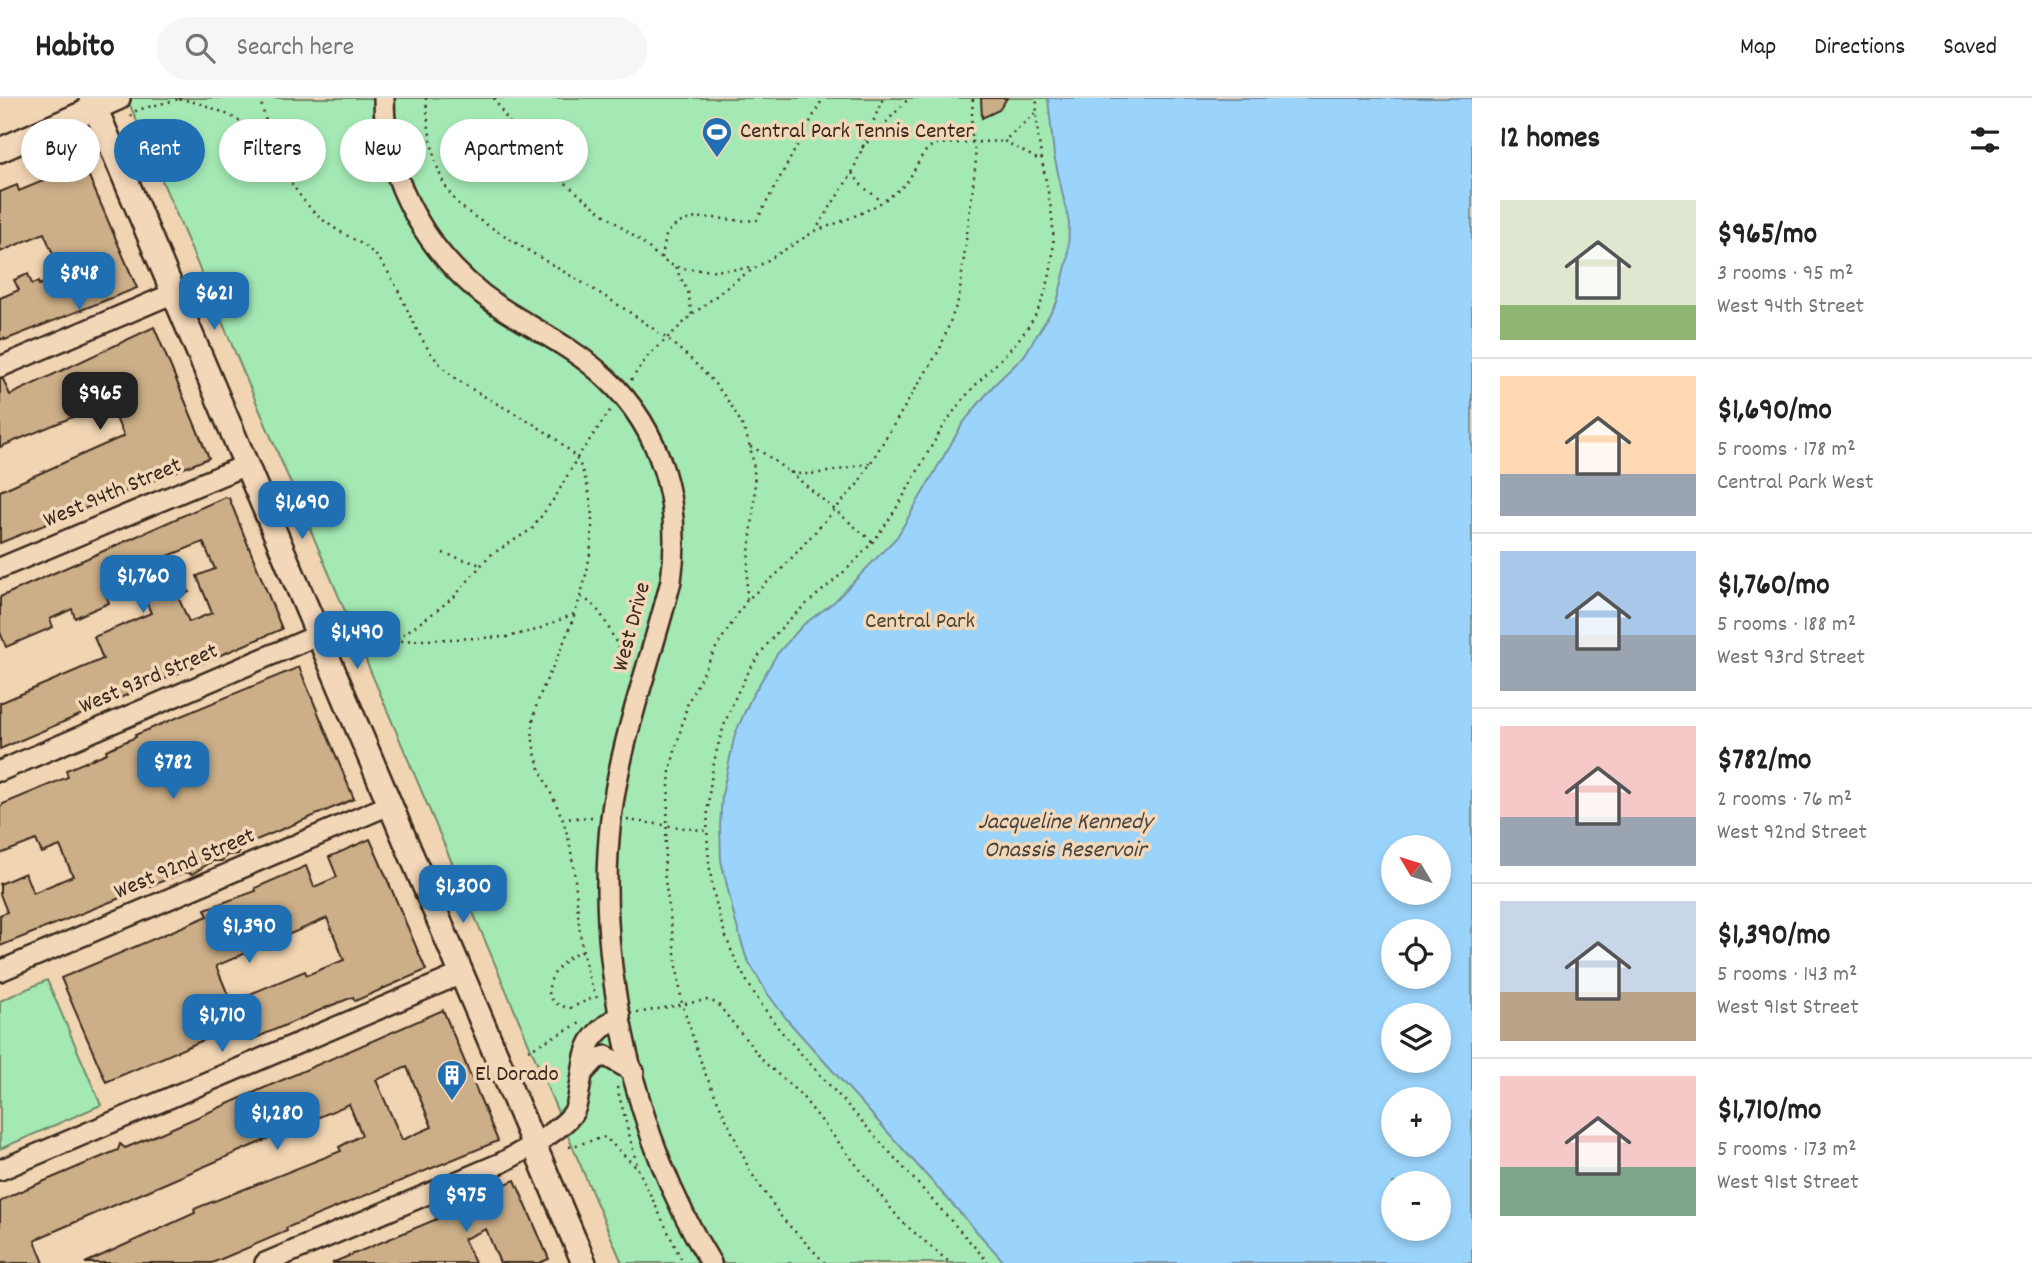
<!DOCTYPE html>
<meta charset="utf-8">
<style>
body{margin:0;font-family:Dekko,sans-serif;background:#f6f6f6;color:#222;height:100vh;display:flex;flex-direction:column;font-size:26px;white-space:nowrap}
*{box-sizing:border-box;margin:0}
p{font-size:23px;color:#767676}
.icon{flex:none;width:38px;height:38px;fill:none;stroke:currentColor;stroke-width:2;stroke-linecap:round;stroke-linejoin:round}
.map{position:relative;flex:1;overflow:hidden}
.details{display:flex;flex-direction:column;background:#fff;width:560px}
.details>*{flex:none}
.guide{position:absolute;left:21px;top:21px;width:665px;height:63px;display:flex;gap:14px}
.needle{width:46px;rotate:308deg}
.controls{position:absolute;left:1381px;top:737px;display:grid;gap:14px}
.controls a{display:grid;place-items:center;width:70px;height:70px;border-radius:50%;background:#fff;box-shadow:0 4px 10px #0003;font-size:35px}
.price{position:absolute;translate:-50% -60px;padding:0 16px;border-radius:14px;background:#1f6fb2;color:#fff;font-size:23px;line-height:46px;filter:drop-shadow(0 2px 4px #0008)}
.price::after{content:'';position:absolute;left:50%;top:42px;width:21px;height:16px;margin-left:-10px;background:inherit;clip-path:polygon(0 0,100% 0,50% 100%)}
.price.active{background:#222;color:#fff}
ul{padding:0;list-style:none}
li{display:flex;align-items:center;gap:21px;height:175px;padding:0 28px}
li+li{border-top:2px solid #e0e0e0}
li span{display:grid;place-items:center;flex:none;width:196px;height:140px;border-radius:0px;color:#555}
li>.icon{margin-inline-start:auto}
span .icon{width:84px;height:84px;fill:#fffc;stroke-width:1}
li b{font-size:30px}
h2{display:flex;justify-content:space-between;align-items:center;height:84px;padding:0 28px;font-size:30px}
.chip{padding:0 24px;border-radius:32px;background:#fff;box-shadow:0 4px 10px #0003;font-size:24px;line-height:63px}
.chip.active{background:#1f6fb2;color:#fff}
header{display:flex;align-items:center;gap:42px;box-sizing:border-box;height:98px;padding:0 35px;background:#fff;border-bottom:2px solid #e0e0e0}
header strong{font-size:33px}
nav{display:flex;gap:38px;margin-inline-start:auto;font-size:24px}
.search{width:490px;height:63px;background:#f6f6f6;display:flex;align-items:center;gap:18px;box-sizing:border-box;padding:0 24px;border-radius:38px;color:#767676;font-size:26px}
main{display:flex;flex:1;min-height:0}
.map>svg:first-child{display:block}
</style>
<header>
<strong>Habito</strong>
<div class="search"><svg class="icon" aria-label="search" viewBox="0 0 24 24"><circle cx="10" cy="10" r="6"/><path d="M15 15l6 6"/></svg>Search here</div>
<nav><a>Map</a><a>Directions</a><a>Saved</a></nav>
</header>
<main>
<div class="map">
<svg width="1472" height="1165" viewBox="0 0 1472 1165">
<rect width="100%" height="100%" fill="#f1d5b2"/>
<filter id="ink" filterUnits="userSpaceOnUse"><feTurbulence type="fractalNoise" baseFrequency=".0143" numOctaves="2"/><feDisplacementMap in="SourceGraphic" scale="14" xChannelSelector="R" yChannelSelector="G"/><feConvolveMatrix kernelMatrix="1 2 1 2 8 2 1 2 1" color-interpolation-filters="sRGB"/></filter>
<g filter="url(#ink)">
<g fill="#a4e9b4" stroke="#708a69" stroke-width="2" fill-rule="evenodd">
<path d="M127 0H1472V1165H622ZM1393 749H1438V794H1393ZM1393 833H1438V878H1393ZM1393 917H1438V962H1393ZM1393 1001H1438V1046H1393ZM1393 1085H1438V1130H1393Z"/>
<polygon points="47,882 101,1007 0,1051 0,903"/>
</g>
<path fill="#9bd4fb" stroke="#7590a3" stroke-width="2" fill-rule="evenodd" d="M1048 0H1472V1165H1005L789 924 767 895 746 859 735 822 721 762 720 728 722 697 735 636 751 600 777 556 803 527 834 504 897 439 963 325 993 288 1024 258 1057 204 1068 160 1069 125 1054 57ZM1393 749H1438V794H1393ZM1393 833H1438V878H1393ZM1393 917H1438V962H1393ZM1393 1001H1438V1046H1393ZM1393 1085H1438V1130H1393Z"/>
<g fill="#ccaf88" stroke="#3b2a1e" stroke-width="2" fill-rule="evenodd">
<polygon points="981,0 1007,0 999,12 982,20"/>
<polygon points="81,60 137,190 5,242 4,240 0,242 0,200 19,192 14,182 28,176 32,186 38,184 39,187 62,177 44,135 0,154 0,94 17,87 19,93 48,81 46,74"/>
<polygon points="154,229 209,360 0,445 0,393 124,338 109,304 0,349 0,281 3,281 10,297"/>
<path d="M225 399 229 400 282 531 0 651V605L103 561 94 539 151 515 138 484 106 497 109 505 81 517 75 520 72 511 50 521 53 529 6 549 0 534V499ZM203 444 215 471 197 478 212 515 189 524 178 499 189 494 183 479 178 481 168 458Z"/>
<polygon points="299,569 354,701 242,748 238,756 227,757 222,763 213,763 192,776 185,774 0,848 0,817 7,814 0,796 0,786 25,775 33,795 73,778 60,748 42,755 36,742 0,756 0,710 3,706 68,679 66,672 107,655 106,652 136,639 135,637"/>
<path d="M370 741 426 872 355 903 353 899 330 908 251 942 243 925 106 984 61 880 208 818 205 811 256 793 255 790 306 768 314 789 337 779 329 759ZM327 820 344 862 307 877 305 873 231 904 216 868Z"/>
<path d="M443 912 498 1043 286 1130 287 1133 212 1165H85L195 1115 194 1111 341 1053 339 1049 362 1037 349 1006 41 1139 35 1143 44 1165H0V1104L14 1096 118 1052 120 1046 125 1050 154 1038ZM407 969 432 1029 402 1042 376 982Z"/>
<polygon points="515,1082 549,1161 539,1165 500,1165 486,1131 464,1141 475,1165 332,1165 437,1121 435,1116"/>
</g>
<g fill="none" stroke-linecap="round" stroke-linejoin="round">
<g stroke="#3b2a1e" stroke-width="24">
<g id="minor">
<path d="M384 0C384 85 431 163 500 209 535 232 576 251 606 280 663 333 682 408 671 483 651 562 621 640 611 720 594 864 635 1042 711 1165"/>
<polyline points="0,269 174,195"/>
<polyline points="0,470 246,367"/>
<polyline points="0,673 318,537"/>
<polyline points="0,873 389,707"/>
<polyline points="583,975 596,961 606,958 634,974"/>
<polyline points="0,1072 461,876"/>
<path d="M265 1165 501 1065C521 1054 561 1033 573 1015 577 1009 578 1001 579 994 587 953 580 943 620 917"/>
</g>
</g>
<g stroke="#3b2a1e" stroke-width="28">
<g id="major">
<polyline points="91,0 584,1165"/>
<polyline points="0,52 118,0"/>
</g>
</g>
<g stroke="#3b2a1e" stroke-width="2.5" stroke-dasharray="2 5" stroke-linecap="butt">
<path d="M260 0C270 45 288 96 327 125 343 137 366 145 379 161 407 197 413 243 448 274 480 303 566 333 581 369 607 431 582 503 557 560 548 580 535 602 533 625 529 661 550 689 562 720 584 779 570 846 598 902"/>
<path d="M426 0C428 29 433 73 451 97 465 116 490 128 510 141 587 191 724 253 750 349 763 396 744 455 747 502"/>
<path d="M494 0C527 60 585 103 639 142 650 150 661 163 674 168 689 174 737 173 754 169"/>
<path d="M179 1C216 7 242 23 272 44"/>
<polyline points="1035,15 1004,43 1041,63"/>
<polyline points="130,18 137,12 179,1"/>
<polyline points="862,50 909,0"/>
<polyline points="852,75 863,89 882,103"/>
<path d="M815 133C846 122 878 111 903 88 916 76 919 52 936 46"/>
<path d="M662 160 666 137C688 107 727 126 757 122L823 0"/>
<polyline points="675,169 688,194 692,217"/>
<polyline points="631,282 648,258 692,217 736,182 815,133 852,75 883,0"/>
<path d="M750 349C766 354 774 364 788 373 804 382 851 369 871 365"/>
<polyline points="790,374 873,444"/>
<polyline points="443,455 481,467"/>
<path d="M581 499C609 513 609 543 630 564"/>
<polyline points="394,543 507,539 536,532 576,515"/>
<polyline points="358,555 394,543 432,516 455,498 489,458 532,431 556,398 577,360 612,310"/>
<polyline points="562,721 593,719"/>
<polyline points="627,722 707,733"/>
<path d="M582 853C556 861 529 904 570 910L595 899"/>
<polyline points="637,915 706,902 717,905 764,964 801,997 901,1123 950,1165"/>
<polyline points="528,952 584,923"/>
<polyline points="617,989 638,1071 683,1165"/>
<polyline points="569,1049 605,1039 636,1069"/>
<polyline points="825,1165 782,1120 750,1073 704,973 682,906 664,774 670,672 688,604 717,548 747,502 779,474 857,387 940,251 959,200 976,62 971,31 973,0"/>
<path d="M989 1165 779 931C760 905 742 879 730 849 690 750 703 628 769 544 798 507 839 484 869 448 907 404 925 349 961 304 989 268 1027 244 1043 200 1071 124 1033 74 1037 0"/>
</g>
<use href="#minor" stroke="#f2d7b9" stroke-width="19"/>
<use href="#major" stroke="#f2d7b9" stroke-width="23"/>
<polyline stroke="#3b2a1e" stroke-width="2.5" stroke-dasharray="2 5" stroke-linecap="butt" points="936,46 1004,43"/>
</g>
</g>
<defs>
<g id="stadium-pin" transform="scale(1.575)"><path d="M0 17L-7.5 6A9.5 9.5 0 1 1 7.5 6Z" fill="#1f6fb2" stroke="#f2d7b9"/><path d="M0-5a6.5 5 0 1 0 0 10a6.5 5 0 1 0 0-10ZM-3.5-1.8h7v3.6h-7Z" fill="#fff"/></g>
<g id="building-pin" transform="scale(1.575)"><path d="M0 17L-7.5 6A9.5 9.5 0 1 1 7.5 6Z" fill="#1f6fb2" stroke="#f2d7b9"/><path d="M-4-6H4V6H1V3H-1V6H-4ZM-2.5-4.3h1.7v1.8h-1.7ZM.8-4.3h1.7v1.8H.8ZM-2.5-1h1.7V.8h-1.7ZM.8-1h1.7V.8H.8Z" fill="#fff"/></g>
</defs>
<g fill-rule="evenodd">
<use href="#stadium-pin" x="717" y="34"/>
<use href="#building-pin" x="452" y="977"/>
</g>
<g text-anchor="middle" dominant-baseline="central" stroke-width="7" stroke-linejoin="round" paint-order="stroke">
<g font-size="23" fill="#3b2a1e" stroke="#f2d7b9" text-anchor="start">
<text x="740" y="34">Central Park Tennis Center</text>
<text x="475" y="977">El Dorado</text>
</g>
<g font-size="23" fill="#3b2a1e" stroke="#f2d7b9">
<text transform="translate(113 396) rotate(-23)">West 94th Street</text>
<text transform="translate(633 529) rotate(-75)">West Drive</text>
<text transform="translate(149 582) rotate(-23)">West 93rd Street</text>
<text transform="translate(185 767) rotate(-23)">West 92nd Street</text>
</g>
<g font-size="23" fill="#4b4734" stroke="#f2d7b9">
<text x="920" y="524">Central Park</text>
</g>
<g font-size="24" font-style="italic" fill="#49443f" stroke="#f2d7b9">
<text x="1065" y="725">Jacqueline Kennedy<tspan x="1065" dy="28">Onassis Reservoir</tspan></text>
</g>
</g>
</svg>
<div class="controls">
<a><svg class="needle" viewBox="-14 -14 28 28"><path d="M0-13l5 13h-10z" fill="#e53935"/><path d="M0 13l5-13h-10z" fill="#767676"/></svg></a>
<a><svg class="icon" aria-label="locate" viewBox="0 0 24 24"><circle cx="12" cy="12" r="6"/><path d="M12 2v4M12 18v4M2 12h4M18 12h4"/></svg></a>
<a><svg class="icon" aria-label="layers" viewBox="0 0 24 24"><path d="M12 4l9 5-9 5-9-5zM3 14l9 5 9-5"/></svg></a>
<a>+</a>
<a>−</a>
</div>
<b class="price" style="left:79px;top:214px">$848</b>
<b class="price" style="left:214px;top:234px">$621</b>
<b class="price active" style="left:100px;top:334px">$965</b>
<b class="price" style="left:302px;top:443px">$1,690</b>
<b class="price" style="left:143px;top:517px">$1,760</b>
<b class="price" style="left:357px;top:573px">$1,490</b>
<b class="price" style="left:173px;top:703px">$782</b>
<b class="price" style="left:463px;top:827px">$1,300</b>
<b class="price" style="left:249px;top:867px">$1,390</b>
<b class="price" style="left:222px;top:956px">$1,710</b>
<b class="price" style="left:277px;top:1054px">$1,280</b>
<b class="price" style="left:466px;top:1136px">$975</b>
<div class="guide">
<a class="chip">Buy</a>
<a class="chip active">Rent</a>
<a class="chip">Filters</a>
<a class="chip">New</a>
<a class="chip">Apartment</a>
</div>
</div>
<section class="details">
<h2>12 homes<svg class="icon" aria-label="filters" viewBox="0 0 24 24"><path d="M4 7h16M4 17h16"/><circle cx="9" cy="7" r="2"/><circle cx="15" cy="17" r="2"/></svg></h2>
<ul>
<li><span style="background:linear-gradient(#dfe7d0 75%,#8fb573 0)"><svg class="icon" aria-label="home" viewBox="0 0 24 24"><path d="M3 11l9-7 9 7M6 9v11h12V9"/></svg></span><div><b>$965/mo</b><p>3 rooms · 95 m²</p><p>West 94th Street</p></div></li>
<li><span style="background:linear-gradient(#ffd9b3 70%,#9aa5b1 0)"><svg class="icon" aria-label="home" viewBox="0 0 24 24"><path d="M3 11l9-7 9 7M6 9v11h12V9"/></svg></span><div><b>$1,690/mo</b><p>5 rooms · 178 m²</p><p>Central Park West</p></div></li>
<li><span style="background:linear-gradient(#a9c7e8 60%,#9aa5b1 0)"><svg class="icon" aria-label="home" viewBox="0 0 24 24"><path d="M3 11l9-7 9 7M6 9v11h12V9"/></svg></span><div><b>$1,760/mo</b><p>5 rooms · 188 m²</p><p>West 93rd Street</p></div></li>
<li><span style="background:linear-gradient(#f6c9c9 65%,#9aa5b1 0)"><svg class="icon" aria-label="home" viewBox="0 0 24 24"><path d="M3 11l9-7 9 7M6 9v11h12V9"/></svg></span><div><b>$782/mo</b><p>2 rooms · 76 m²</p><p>West 92nd Street</p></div></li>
<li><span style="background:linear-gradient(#c9d6e8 65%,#b9a48a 0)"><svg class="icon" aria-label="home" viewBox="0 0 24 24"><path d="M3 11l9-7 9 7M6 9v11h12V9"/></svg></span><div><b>$1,390/mo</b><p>5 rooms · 143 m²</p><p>West 91st Street</p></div></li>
<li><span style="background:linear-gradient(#f6c9c9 65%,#7fa58c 0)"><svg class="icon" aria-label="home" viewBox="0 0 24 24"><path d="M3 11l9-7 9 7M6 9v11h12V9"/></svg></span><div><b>$1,710/mo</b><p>5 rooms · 173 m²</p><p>West 91st Street</p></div></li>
</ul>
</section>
</main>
